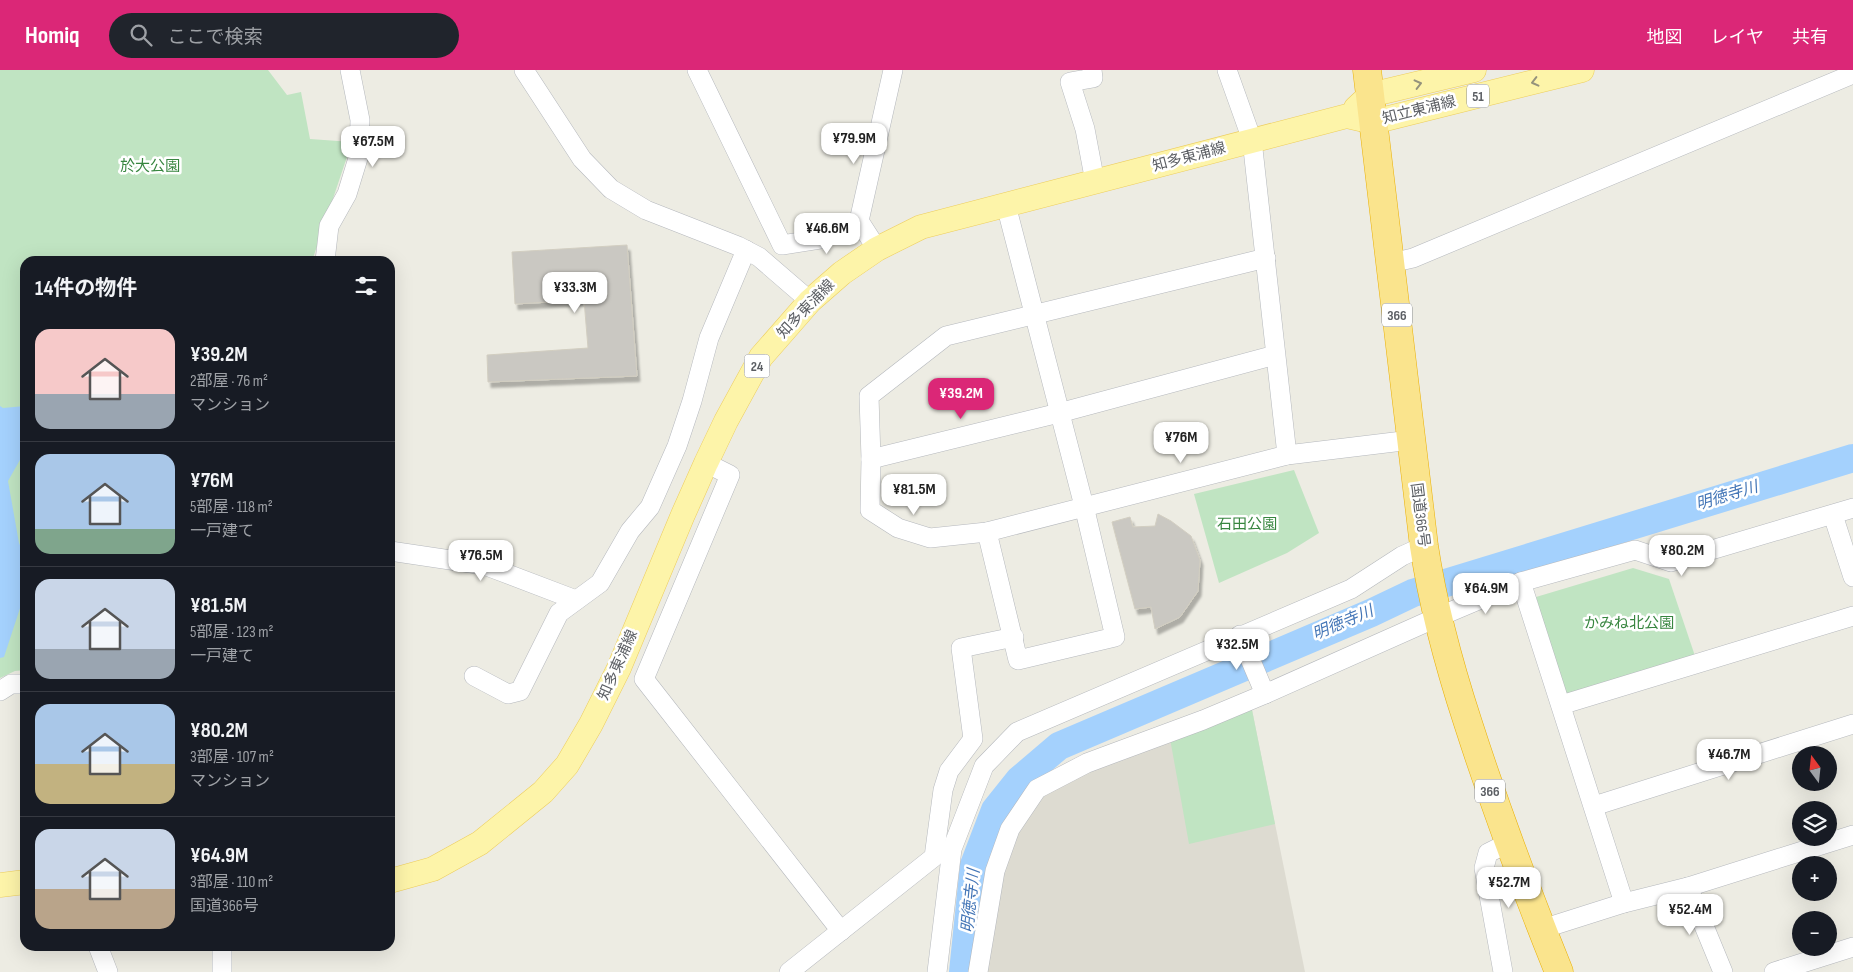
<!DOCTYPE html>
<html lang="ja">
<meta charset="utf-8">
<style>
body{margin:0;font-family:"Sofia Sans Condensed","Noto Sans JP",sans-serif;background:#20242c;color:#f1f3f6;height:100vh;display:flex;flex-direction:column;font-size:19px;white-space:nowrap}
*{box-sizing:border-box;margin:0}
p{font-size:16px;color:#9ea1a6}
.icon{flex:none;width:28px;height:28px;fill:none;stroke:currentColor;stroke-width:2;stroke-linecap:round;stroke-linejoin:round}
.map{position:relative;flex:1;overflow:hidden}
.panel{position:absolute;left:20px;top:186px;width:375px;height:695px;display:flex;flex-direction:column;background:#171b24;border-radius:15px;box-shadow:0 5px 20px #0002}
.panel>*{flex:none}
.needle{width:32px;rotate:345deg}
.tools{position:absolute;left:1792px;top:676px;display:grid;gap:10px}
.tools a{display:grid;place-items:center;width:45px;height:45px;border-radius:50%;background:#171b24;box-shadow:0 5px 20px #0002;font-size:25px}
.price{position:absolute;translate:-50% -42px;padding:0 11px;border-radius:10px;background:#fff;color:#222;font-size:16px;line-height:32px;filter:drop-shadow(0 1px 2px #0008)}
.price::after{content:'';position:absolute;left:50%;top:30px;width:15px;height:11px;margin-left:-8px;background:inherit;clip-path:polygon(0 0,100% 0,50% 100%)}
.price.current{background:#db2777;color:#fff}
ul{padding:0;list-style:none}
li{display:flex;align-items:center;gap:15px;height:125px;padding:0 15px}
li+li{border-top:1px solid #363941}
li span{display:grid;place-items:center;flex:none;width:140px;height:100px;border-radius:15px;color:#555}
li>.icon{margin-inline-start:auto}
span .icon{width:60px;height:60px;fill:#fffc;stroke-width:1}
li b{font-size:21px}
h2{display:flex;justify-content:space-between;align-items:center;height:60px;padding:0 15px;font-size:21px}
header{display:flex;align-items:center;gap:30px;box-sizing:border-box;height:70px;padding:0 25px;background:#db2777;color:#fff}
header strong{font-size:24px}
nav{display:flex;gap:28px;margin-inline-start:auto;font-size:18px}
.search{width:350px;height:45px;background:#20242c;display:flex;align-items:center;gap:12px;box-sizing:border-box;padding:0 18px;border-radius:28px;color:#9ea1a6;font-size:19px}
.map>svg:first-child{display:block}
</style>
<header>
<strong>Homiq</strong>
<div class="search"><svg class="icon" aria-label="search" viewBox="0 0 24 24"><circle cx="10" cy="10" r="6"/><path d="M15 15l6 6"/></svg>ここで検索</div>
<nav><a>地図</a><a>レイヤ</a><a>共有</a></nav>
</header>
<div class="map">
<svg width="1853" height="902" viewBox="0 0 1853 902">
<defs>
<filter id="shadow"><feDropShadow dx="3" dy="5.5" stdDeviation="1" flood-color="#0004"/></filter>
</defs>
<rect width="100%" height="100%" fill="#edece3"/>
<polygon fill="#dddbd1" points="1250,630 1305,902 978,902 995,801 1037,719"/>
<g fill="#c0e4c2">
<polygon points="0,0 268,0 287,25 301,22 310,69 352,72 312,191 25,191 25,600 15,601 0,608"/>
<polygon points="1294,400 1319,463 1287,483 1219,513 1194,424"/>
<polygon points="1633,498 1669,509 1695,586 1565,624 1536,527"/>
<polygon points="1250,630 1275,754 1189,774 1169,663"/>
</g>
<polygon fill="#a4d1fd" points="0,336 3,338 25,336 25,381 8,411 19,473 25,486 25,523 4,587 0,588"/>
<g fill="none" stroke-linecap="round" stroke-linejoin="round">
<polyline stroke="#a4d1fd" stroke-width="28" points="963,902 974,795 995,740 1019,710 1059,676 1371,543 1413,523 1853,388"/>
</g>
<g fill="#cac8c2" stroke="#d2cec1" filter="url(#shadow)">
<polygon points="627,175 637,306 488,312 487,285 588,278 584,230 515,234 512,182"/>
<polygon points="1158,444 1171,451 1191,466 1200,490 1198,521 1180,547 1155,559 1151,537 1135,539 1112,452 1130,447 1133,457 1155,456"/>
</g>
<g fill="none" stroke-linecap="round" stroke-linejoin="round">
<g stroke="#b5b8bd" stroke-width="20">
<g id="minor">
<polyline points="524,0 582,89 611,119 646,140 738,176 759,187 810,231"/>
<polyline points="697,0 782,175 820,169 859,151"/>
<polyline points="1092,0 1093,8 1070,12 1085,59 1095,112"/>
<polyline points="1227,0 1252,70 1287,385"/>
<polyline points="877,179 859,151 893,0"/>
<polyline points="1266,188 946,266 869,326 871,389 870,440 898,458 930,468 987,462 1287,385 1411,370"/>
<polyline points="325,191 329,156 347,124 359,85 360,50 350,0"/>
<polyline points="1391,193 1413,188 1853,4"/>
<polyline points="871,389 1059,343 1275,285"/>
<polyline points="706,393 730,405 644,609 841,861"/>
<polyline points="1833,445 1853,507"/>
<polyline points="987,462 1018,590 1115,567 1084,436 1006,135"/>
<polyline points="390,481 484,495 576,530"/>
<polyline points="1521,512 1624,833"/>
<polyline points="1240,565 1265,624"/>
<polyline points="474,606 508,624 520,621 559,543 600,513 630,461 650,437 677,376 692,331 709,268 746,180"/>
<polyline points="0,621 11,614 25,614"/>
<polyline points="1561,635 1853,546"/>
<polyline points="1594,736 1853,654"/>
<polyline points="1688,817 1723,902"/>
<polyline points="1542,859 1624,833 1688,817 1853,765"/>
<polyline points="98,876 108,902"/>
<polyline points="222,902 222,876"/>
<polyline points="789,902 934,787 943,720 949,701 973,669 961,578 1014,567"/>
<polyline points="937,902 952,779 984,696 1017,662 1351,519 1402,486 1424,476"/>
<polyline points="978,902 995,801 1010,759 1037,719 1087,693 1203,650 1265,624 1438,547 1521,512 1635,480 1671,492 1853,438"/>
<polyline points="1503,902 1484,798 1488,783 1508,773"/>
<polyline points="1774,902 1853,877"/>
</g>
</g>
<g stroke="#edcd5c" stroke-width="25">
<g id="major">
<polyline points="1356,38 1370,25 1474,0"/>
<polyline points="390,811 433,799 480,773 543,722 567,695 591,654 619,598 682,447 706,393 726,351 761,287 810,231 842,203 877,179 921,157 1347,46 1373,52 1582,0"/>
<polyline points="0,815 25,812"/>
</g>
</g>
<g stroke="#eab006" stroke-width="29">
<path id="highway" d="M1367 0 1424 476C1433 536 1449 595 1468 653 1495 737 1526 820 1559 902"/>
</g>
<use href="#minor" stroke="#fff" stroke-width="19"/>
<use href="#major" stroke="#fdf4a9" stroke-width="24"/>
<use href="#highway" stroke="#fae48d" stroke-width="28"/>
</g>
<defs><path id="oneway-chevron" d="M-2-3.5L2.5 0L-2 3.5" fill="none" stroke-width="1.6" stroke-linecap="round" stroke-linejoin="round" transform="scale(1.25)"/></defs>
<g stroke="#94927c">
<use href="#oneway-chevron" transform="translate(1535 12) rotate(166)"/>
<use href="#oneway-chevron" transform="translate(1418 14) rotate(-14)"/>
</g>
<g text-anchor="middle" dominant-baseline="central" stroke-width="5" stroke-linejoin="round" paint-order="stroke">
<g fill="#fff" stroke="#8c8e92" stroke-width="1">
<rect x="1467" y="14.5" width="22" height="23" rx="4"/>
<rect x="1382" y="233.5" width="30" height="23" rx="4"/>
<rect x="744.5" y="284.5" width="25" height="23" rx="4"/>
<rect x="1475" y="709.5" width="30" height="23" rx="4"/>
</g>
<g font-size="14" font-weight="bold" fill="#5b5e63">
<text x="1478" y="26">51</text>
<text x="1397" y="245">366</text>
<text x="757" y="296">24</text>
<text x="1490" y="721">366</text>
</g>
<g font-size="15" fill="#5b5e63" stroke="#fff">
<text transform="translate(1419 40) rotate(-14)">知立東浦線</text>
<text transform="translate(1189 87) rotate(-15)">知多東浦線</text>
<text transform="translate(806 239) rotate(-46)">知多東浦線</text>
<text transform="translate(1420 445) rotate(83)">国道366号</text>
<text transform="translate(618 595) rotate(-66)">知多東浦線</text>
</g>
<g font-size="15" fill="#388640" stroke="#fff">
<text x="150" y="96">於大公園</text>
<text x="1247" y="454">石田公園</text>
<text x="1629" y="553">かみね北公園</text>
</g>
<g font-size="16" font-style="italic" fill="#4476b7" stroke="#fff">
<text transform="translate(1727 426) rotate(-17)">明徳寺川</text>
<text transform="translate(1343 553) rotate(-23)">明徳寺川</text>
<text transform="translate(971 831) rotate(-84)">明徳寺川</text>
</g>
</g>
</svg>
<div class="tools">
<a><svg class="needle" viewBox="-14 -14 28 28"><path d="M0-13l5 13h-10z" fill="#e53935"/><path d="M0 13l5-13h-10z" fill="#9ea1a6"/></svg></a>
<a><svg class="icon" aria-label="layers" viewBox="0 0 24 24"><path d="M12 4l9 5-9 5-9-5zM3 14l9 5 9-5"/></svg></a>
<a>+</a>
<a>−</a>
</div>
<b class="price" style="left:854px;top:95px">¥79.9M</b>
<b class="price" style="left:373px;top:98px">¥67.5M</b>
<b class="price" style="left:827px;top:185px">¥46.6M</b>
<b class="price" style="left:575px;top:244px">¥33.3M</b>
<b class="price current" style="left:961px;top:350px">¥39.2M</b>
<b class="price" style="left:1181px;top:394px">¥76M</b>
<b class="price" style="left:914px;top:446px">¥81.5M</b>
<b class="price" style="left:1682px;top:507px">¥80.2M</b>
<b class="price" style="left:481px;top:512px">¥76.5M</b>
<b class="price" style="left:1486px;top:545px">¥64.9M</b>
<b class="price" style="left:1237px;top:601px">¥32.5M</b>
<b class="price" style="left:1729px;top:711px">¥46.7M</b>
<b class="price" style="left:1509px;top:839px">¥52.7M</b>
<b class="price" style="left:1690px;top:866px">¥52.4M</b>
<section class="panel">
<h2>14件の物件<svg class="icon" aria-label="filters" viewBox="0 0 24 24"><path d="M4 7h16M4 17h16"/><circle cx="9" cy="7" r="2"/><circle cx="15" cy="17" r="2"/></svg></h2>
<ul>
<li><span style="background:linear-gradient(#f6c9c9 65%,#9aa5b1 0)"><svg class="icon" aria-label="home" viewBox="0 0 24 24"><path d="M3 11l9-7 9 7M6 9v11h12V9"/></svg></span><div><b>¥39.2M</b><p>2部屋 · 76 m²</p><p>マンション</p></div></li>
<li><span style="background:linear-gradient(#a9c7e8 75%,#7fa58c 0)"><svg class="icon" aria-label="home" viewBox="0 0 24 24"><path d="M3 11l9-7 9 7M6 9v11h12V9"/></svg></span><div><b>¥76M</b><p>5部屋 · 118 m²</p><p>一戸建て</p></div></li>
<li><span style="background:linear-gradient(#c9d6e8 70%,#9aa5b1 0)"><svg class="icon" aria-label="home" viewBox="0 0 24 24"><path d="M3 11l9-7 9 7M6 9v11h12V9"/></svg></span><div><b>¥81.5M</b><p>5部屋 · 123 m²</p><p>一戸建て</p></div></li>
<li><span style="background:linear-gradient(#a9c7e8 60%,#c2b280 0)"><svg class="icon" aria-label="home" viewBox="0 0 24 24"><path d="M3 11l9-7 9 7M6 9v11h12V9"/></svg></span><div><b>¥80.2M</b><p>3部屋 · 107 m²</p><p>マンション</p></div></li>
<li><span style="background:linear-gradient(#c9d6e8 60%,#b9a48a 0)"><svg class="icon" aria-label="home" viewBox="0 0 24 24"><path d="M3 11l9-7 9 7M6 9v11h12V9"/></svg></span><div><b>¥64.9M</b><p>3部屋 · 110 m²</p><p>国道366号</p></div></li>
</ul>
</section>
</div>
